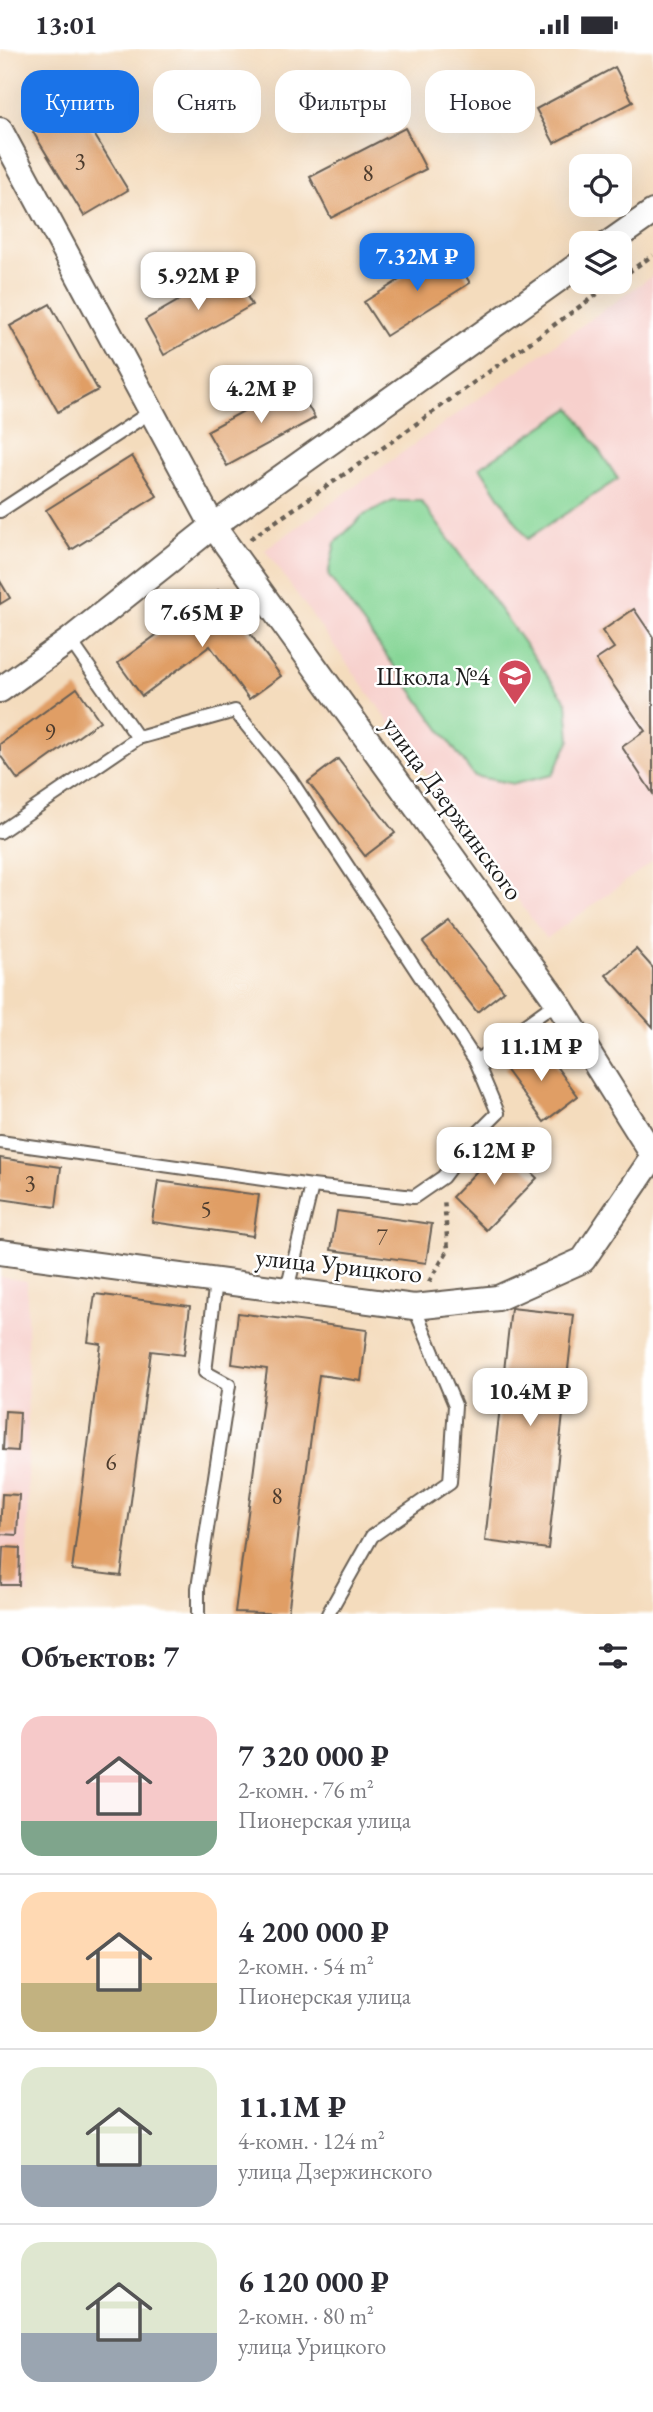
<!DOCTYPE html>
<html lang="ru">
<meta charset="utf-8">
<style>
body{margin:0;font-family:"EB Garamond",serif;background:#f2f2f3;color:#2b2b33;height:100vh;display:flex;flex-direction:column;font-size:26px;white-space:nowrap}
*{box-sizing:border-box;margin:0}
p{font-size:23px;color:#7c7c81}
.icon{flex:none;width:38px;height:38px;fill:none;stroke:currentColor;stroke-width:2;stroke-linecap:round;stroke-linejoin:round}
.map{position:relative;height:1565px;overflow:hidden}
.side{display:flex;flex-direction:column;background:#fff;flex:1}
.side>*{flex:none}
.top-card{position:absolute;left:21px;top:21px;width:612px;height:63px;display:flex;gap:14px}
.buttons{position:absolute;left:569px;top:105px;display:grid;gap:14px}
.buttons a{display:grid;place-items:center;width:63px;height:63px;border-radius:14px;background:#fff;box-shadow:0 7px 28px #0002;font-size:35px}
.price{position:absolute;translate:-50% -60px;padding:0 16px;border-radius:14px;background:#fff;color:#222;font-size:23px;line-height:46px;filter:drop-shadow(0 2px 4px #0008)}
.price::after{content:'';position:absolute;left:50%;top:42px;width:21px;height:16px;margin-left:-10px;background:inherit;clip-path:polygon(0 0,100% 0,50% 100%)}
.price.active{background:#1a73e8;color:#fff}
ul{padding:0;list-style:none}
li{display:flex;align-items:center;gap:21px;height:175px;padding:0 21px}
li+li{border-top:2px solid #e1e1e2}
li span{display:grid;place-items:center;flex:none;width:196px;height:140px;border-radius:21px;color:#555}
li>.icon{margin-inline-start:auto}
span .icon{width:84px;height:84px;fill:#fffc;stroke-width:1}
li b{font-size:30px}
h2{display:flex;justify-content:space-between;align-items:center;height:84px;padding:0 21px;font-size:30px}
.tag{padding:0 24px;border-radius:21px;background:#fff;box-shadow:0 7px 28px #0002;font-size:24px;line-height:63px}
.tag.active{background:#1a73e8;color:#fff}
.status{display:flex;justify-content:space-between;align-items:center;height:49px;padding:0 35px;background:#fff;direction:ltr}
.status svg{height:19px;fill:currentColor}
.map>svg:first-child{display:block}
</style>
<div class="status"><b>13:01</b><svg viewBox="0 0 49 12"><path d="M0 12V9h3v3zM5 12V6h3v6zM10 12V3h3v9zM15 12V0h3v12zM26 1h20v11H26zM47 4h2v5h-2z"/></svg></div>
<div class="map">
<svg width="653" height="1565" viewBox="0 0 653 1565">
<rect width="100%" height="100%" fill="#fff"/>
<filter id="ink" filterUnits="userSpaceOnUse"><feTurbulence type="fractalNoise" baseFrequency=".0143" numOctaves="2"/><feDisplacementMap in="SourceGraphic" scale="14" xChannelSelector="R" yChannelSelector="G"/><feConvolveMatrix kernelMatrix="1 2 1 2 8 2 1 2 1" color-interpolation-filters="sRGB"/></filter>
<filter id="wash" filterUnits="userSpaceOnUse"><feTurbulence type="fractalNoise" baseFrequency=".00686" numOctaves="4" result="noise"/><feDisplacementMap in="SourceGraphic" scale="28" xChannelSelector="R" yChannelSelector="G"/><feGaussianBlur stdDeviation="1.57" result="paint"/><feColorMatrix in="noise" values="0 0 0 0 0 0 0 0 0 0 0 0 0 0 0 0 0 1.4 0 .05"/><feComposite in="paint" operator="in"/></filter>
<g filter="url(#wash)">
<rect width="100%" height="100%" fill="#f4dcbd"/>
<g fill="#f7d0cc">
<polygon points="653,226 653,812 546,890 265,501"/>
<polygon points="0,1228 27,1232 28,1545 0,1543"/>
</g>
<g fill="#85d595" stroke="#507858" stroke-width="2">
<polygon points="571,359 618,430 527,490 480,418"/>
<polygon points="393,452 421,452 567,653 570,691 552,726 514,735 474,727 328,526 335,494 362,467"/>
</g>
<g id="blocks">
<g fill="#e09e65">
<polygon points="615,18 633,53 554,94 536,60"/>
<polygon points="77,57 128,141 84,167 33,83"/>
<polygon points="405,79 426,120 331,169 310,128"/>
<polygon points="449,200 470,234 386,287 364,253"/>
<polygon points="232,221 252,256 164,306 145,271"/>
<polygon points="50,255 98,341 58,363 10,277"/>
<polygon points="295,334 315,369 227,417 207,382"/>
<polygon points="132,407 157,447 71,501 46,461"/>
<polygon points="0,532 10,549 0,555"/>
<polygon points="218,541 281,627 249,650 210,597 142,647 118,614"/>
<polygon points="634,560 653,588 653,745 622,698 645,682 596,611 614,599 602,582"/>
<polygon points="77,639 100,672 18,731 0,706 0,695"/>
<polygon points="338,710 395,784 365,807 308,733"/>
<polygon points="450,873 504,942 477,963 423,893"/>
<polygon points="636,900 653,919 653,978 606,926"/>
<polygon points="539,994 578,1047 544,1073 505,1020"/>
<polygon points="502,1096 537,1129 486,1181 452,1148"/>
<polygon points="0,1109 61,1118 56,1158 0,1150"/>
<polygon points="158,1132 259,1146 253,1187 152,1173"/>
<polygon points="337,1162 432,1175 426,1214 331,1201"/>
<polygon points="95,1245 190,1257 184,1306 151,1302 121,1527 72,1521 101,1295 88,1293"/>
<polygon points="511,1259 574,1266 548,1500 485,1492"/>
<polygon points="238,1264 367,1281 361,1332 319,1326 288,1565 235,1563 267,1320 232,1315"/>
<polygon points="5,1362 20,1363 18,1402 3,1401"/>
<polygon points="2,1445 19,1446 17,1486 0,1485"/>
<polygon points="3,1498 20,1499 19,1536 1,1536"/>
</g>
</g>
</g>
<g filter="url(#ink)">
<use href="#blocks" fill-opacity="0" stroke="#685f54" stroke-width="2"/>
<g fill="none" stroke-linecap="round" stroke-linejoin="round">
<g stroke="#685f54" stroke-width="16">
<g id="service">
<polyline points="0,462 152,362"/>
<polyline points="70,591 138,689"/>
<polyline points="0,783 138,689 235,662 290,730 476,1012 498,1064 471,1091 443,1128 414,1148 312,1137 0,1093"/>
<polyline points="476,1012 557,953"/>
<polyline points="287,1241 312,1137"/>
<polyline points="198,1565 198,1539 229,1336 205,1323 216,1232"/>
<polyline points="328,1565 372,1487 450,1433 455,1356 414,1258"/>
</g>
</g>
<g stroke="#685f54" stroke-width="28">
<g id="minor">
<polyline points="0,81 213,477 557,953 653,1106"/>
<polyline points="609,194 653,163"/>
<polyline points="0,641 70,591 213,477 581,214"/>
<polyline points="0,1203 414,1258 498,1249 583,1211 653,1108"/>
</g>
</g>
<g stroke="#685f54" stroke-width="4.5" stroke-dasharray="5 5" stroke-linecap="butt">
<polyline points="620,229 653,206"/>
<polyline points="250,490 384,398 614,233"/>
<polyline points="429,1233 448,1201 444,1149"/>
</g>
<use href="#service" stroke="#fff" stroke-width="12"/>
<use href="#minor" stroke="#fff" stroke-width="24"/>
</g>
</g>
<defs>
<g id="school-pin" transform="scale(1.75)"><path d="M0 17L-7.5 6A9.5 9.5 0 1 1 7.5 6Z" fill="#d1495b" stroke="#fff"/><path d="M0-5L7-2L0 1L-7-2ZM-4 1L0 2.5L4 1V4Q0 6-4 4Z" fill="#fff"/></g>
</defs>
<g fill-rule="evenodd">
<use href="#school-pin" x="515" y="627"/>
</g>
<g text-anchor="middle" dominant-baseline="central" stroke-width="5" stroke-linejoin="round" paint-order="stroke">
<g font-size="23" fill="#4d3c2e">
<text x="80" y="112">3</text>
<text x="368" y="124">8</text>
<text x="50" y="683">9</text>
<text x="30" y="1134">3</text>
<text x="206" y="1160">5</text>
<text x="382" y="1188">7</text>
<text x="111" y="1413">6</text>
<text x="277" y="1447">8</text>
</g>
<g font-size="26" fill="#1c1c1c" stroke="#fff" text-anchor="end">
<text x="490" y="627">Школа №4</text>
</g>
<g font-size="26" fill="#1c1c1c" stroke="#fff">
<text transform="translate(453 759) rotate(54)">улица Дзержинского</text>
<text transform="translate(339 1216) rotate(6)">улица Урицкого</text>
</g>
</g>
</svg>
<div class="buttons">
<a><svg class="icon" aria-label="locate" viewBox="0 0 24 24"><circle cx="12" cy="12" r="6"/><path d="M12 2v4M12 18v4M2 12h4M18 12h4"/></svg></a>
<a><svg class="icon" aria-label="layers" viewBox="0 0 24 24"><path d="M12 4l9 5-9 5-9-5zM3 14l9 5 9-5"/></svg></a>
</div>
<b class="price active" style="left:417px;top:244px">7.32M ₽</b>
<b class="price" style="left:198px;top:263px">5.92M ₽</b>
<b class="price" style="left:261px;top:376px">4.2M ₽</b>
<b class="price" style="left:202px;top:600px">7.65M ₽</b>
<b class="price" style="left:541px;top:1034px">11.1M ₽</b>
<b class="price" style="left:494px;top:1138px">6.12M ₽</b>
<b class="price" style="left:530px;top:1379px">10.4M ₽</b>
<div class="top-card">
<a class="tag active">Купить</a>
<a class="tag">Снять</a>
<a class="tag">Фильтры</a>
<a class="tag">Новое</a>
</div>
</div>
<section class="side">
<h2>Объектов: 7<svg class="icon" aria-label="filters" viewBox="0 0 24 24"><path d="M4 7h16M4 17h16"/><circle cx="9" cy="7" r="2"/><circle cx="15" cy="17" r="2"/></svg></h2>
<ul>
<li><span style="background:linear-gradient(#f6c9c9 75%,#7fa58c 0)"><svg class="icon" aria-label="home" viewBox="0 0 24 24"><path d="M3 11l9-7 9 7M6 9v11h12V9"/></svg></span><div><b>7 320 000 ₽</b><p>2-комн. · 76 m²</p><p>Пионерская улица</p></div></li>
<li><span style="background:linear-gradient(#ffd9b3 65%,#c2b280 0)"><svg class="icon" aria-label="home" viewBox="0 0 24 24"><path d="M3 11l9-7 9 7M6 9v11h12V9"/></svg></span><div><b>4 200 000 ₽</b><p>2-комн. · 54 m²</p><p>Пионерская улица</p></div></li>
<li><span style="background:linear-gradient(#dfe7d0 70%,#9aa5b1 0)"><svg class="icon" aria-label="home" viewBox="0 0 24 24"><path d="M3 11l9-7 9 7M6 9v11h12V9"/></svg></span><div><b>11.1M ₽</b><p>4-комн. · 124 m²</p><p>улица Дзержинского</p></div></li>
<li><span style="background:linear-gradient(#dfe7d0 65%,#9aa5b1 0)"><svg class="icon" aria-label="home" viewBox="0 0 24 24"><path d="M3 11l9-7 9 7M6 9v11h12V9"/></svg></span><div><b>6 120 000 ₽</b><p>2-комн. · 80 m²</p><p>улица Урицкого</p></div></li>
</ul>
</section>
